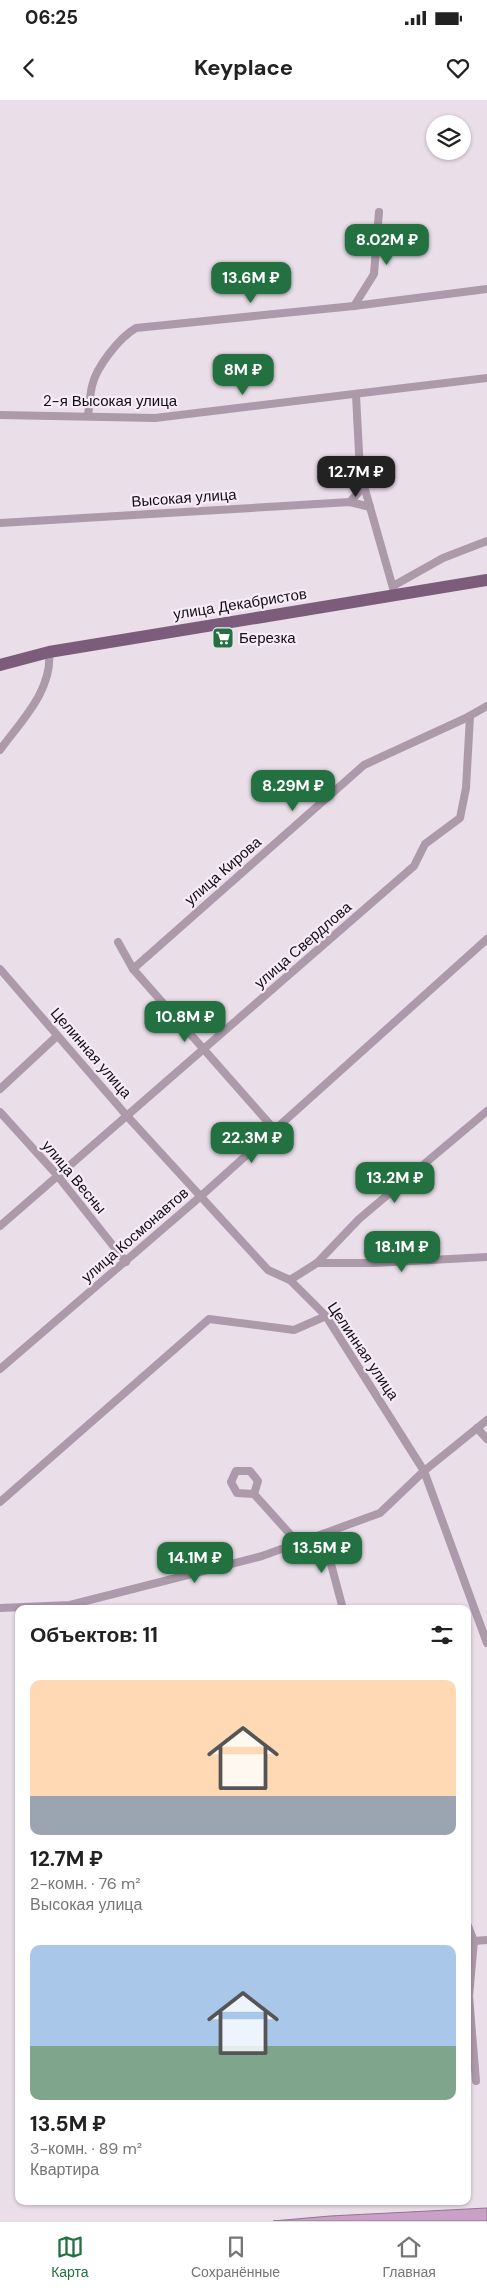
<!DOCTYPE html>
<html lang="ru">
<meta charset="utf-8">
<style>
body{margin:0;font-family:"DM Sans",sans-serif;background:#f2f2f2;color:#222;height:100vh;display:flex;flex-direction:column;font-size:19px;white-space:nowrap}
*{box-sizing:border-box;margin:0}
p{font-size:16px;color:#767676}
.icon{flex:none;width:28px;height:28px;fill:none;stroke:currentColor;stroke-width:2;stroke-linecap:round;stroke-linejoin:round}
.map{position:relative;flex:1;overflow:hidden}
.drawer{position:absolute;left:15px;top:1505px;width:456px;height:600px;display:flex;flex-direction:column;background:#fff;border-radius:10px;box-shadow:0 1px 4px #0004}
.drawer>*{flex:none}
.controls{position:absolute;left:426px;top:15px;display:grid;gap:10px}
.controls a{display:grid;place-items:center;width:45px;height:45px;border-radius:50%;background:#fff;box-shadow:0 1px 4px #0004;font-size:25px}
.price{position:absolute;translate:-50% -42px;padding:0 11px;border-radius:10px;background:#237141;color:#fff;font-size:16px;line-height:32px;filter:drop-shadow(0 1px 2px #0008)}
.price::after{content:'';position:absolute;left:50%;top:30px;width:15px;height:11px;margin-left:-8px;background:inherit;clip-path:polygon(0 0,100% 0,50% 100%)}
.price.active{background:#222;color:#fff}
ul{padding:0;list-style:none}
li{display:grid;align-content:center;gap:10px;height:265px;padding:0 15px}
li span{display:grid;place-items:center;height:155px;border-radius:10px;color:#555}
li>.icon{margin-inline-start:auto}
span .icon{width:90px;height:90px;fill:#fffc;stroke-width:1}
li b{font-size:21px}
h2{display:flex;justify-content:space-between;align-items:center;height:60px;padding:0 15px;font-size:21px}
.status{display:flex;justify-content:space-between;align-items:center;height:35px;padding:0 25px;background:#fff;direction:ltr}
.status svg{height:14px;fill:currentColor}
header{display:flex;justify-content:space-between;align-items:center;height:65px;padding:0 15px;background:#fff;font-size:22px;font-weight:700}
.menu{display:flex;justify-content:space-around;align-items:center;height:70px;border-top:1px solid #e0e0e0;background:#fff;font-size:14px;color:#767676}
.menu a{display:grid;justify-items:center;gap:2px}
.menu .active{color:#237141}
.map>svg:first-child{display:block}
</style>
<div class="status"><b>06:25</b><svg viewBox="0 0 49 12"><path d="M0 12V9h3v3zM5 12V6h3v6zM10 12V3h3v9zM15 12V0h3v12zM26 1h20v11H26zM47 4h2v5h-2z"/></svg></div>
<header><svg class="icon" aria-label="back" viewBox="0 0 24 24"><path d="M15 5l-7 7 7 7"/></svg>Keyplace<svg class="icon" aria-label="heart" viewBox="0 0 24 24"><path d="M12 20l-8-8c-3-5 5-10 8-4 3-6 11-1 8 4z"/></svg></header>
<div class="map">
<svg width="487" height="2121" viewBox="0 0 487 2121">
<rect width="100%" height="100%" fill="#eadee9"/>
<polygon fill="#caa0c8" stroke="#937491" points="487,2108 487,2121 273,2121 330,2116"/>
<g fill="none" stroke-linecap="round" stroke-linejoin="round">
<g stroke="#ac99aa" stroke-width="8">
<polyline points="354,206 374,174 379,112"/>
<polyline points="356,295 360,372 395,495"/>
<polyline points="0,315 155,318 487,278"/>
<path d="M88 316C89 306 90 295 92 286 96 267 120 237 136 228L354 206 487 189"/>
<polyline points="350,402 364,386"/>
<polyline points="0,423 350,402 370,407"/>
<polyline points="393,486 443,458 487,441"/>
<path d="M0 650C21 621 53 590 49 552"/>
<polyline points="118,842 133,869 274,1029"/>
<polyline points="0,869 127,1016 268,1170 290,1180 326,1216 424,1371 487,1543"/>
<polyline points="133,869 364,665 466,618 487,606"/>
<polyline points="0,989 57,936"/>
<polyline points="0,1012 57,1075 126,1162"/>
<polyline points="0,1126 414,766 425,744 460,718 466,688 470,616"/>
<polyline points="317,1163 374,1163 487,1157"/>
<polyline points="290,1180 317,1163 359,1119 487,1011"/>
<polyline points="0,1269 201,1096 487,839"/>
<polyline points="477,1328 487,1339"/>
<polyline points="0,1402 209,1219 294,1230 326,1216"/>
<polyline points="323,1434 343,1509"/>
<polyline points="298,1443 380,1413 424,1371 487,1320"/>
<polyline points="0,1508 70,1505 262,1456 298,1443 254,1394 237,1393 231,1382 236,1371 250,1371 258,1381 254,1394"/>
<polyline points="468,1826 474,1841 469,1896 476,1981"/>
<polyline points="474,1841 487,1840"/>
</g>
<polyline stroke="#7c5c7b" stroke-width="12" points="0,565 49,552 487,480"/>
</g>
<defs>
<g id="supermarket-square" transform="scale(1.125)"><rect x="-9" y="-9" width="18" height="18" rx="4" fill="#237141" stroke="#f7ebf7"/><path d="M-6-5.5h2.5l.6 2H6L4.5 2H-2.5L-4.4-4H-6ZM-1.5 3.2a1.3 1.3 0 1 0 .1 0ZM3 3.2a1.3 1.3 0 1 0 .1 0Z" fill="#fff"/></g>
</defs>
<g fill-rule="evenodd">
<use href="#supermarket-square" x="223" y="538"/>
</g>
<g text-anchor="middle" dominant-baseline="central" stroke-width="4.5" stroke-linejoin="round" paint-order="stroke">
<g font-size="15" fill="#120e12" stroke="#f7ebf7">
<text x="110" y="301">2-я Высокая улица</text>
<text transform="translate(184 398) rotate(-4)">Высокая улица</text>
<text transform="translate(240 504) rotate(-9)">улица Декабристов</text>
<text transform="translate(223 771) rotate(-41)">улица Кирова</text>
<text transform="translate(303 845) rotate(-41)">улица Свердлова</text>
<text transform="translate(91 953) rotate(49)">Целинная улица</text>
<text transform="translate(74 1077) rotate(50)">улица Весны</text>
<text transform="translate(135 1135) rotate(-41)">улица Космонавтов</text>
<text transform="translate(363 1251) rotate(56)">Целинная улица</text>
</g>
<g font-size="15" fill="#120e12" stroke="#f7ebf7" text-anchor="start">
<text x="239" y="538">Березка</text>
</g>
</g>
</svg>
<div class="controls">
<a><svg class="icon" aria-label="layers" viewBox="0 0 24 24"><path d="M12 4l9 5-9 5-9-5zM3 14l9 5 9-5"/></svg></a>
</div>
<b class="price" style="left:387px;top:166px">8.02M ₽</b>
<b class="price" style="left:251px;top:204px">13.6M ₽</b>
<b class="price" style="left:243px;top:296px">8M ₽</b>
<b class="price active" style="left:356px;top:398px">12.7M ₽</b>
<b class="price" style="left:293px;top:712px">8.29M ₽</b>
<b class="price" style="left:185px;top:943px">10.8M ₽</b>
<b class="price" style="left:252px;top:1064px">22.3M ₽</b>
<b class="price" style="left:395px;top:1104px">13.2M ₽</b>
<b class="price" style="left:402px;top:1173px">18.1M ₽</b>
<b class="price" style="left:322px;top:1474px">13.5M ₽</b>
<b class="price" style="left:195px;top:1484px">14.1M ₽</b>
<section class="drawer">
<h2>Объектов: 11<svg class="icon" aria-label="filters" viewBox="0 0 24 24"><path d="M4 7h16M4 17h16"/><circle cx="9" cy="7" r="2"/><circle cx="15" cy="17" r="2"/></svg></h2>
<ul>
<li><span style="background:linear-gradient(#ffd9b3 75%,#9aa5b1 0)"><svg class="icon" aria-label="home" viewBox="0 0 24 24"><path d="M3 11l9-7 9 7M6 9v11h12V9"/></svg></span><div><b>12.7M ₽</b><p>2-комн. · 76 m²</p><p>Высокая улица</p></div></li>
<li><span style="background:linear-gradient(#a9c7e8 65%,#7fa58c 0)"><svg class="icon" aria-label="home" viewBox="0 0 24 24"><path d="M3 11l9-7 9 7M6 9v11h12V9"/></svg></span><div><b>13.5M ₽</b><p>3-комн. · 89 m²</p><p>Квартира</p></div></li>
</ul>
</section>
</div>
<nav class="menu">
<a class="active"><svg class="icon" aria-label="map" viewBox="0 0 24 24"><path d="M3 6l6-2 6 2 6-2v14l-6 2-6-2-6 2zM9 4v14M15 6v14"/></svg>Карта</a>
<a><svg class="icon" aria-label="saved" viewBox="0 0 24 24"><path d="M7 4h10v16l-5-4-5 4z"/></svg>Сохранённые</a>
<a><svg class="icon" aria-label="home" viewBox="0 0 24 24"><path d="M3 11l9-7 9 7M6 9v11h12V9"/></svg>Главная</a>
</nav>
